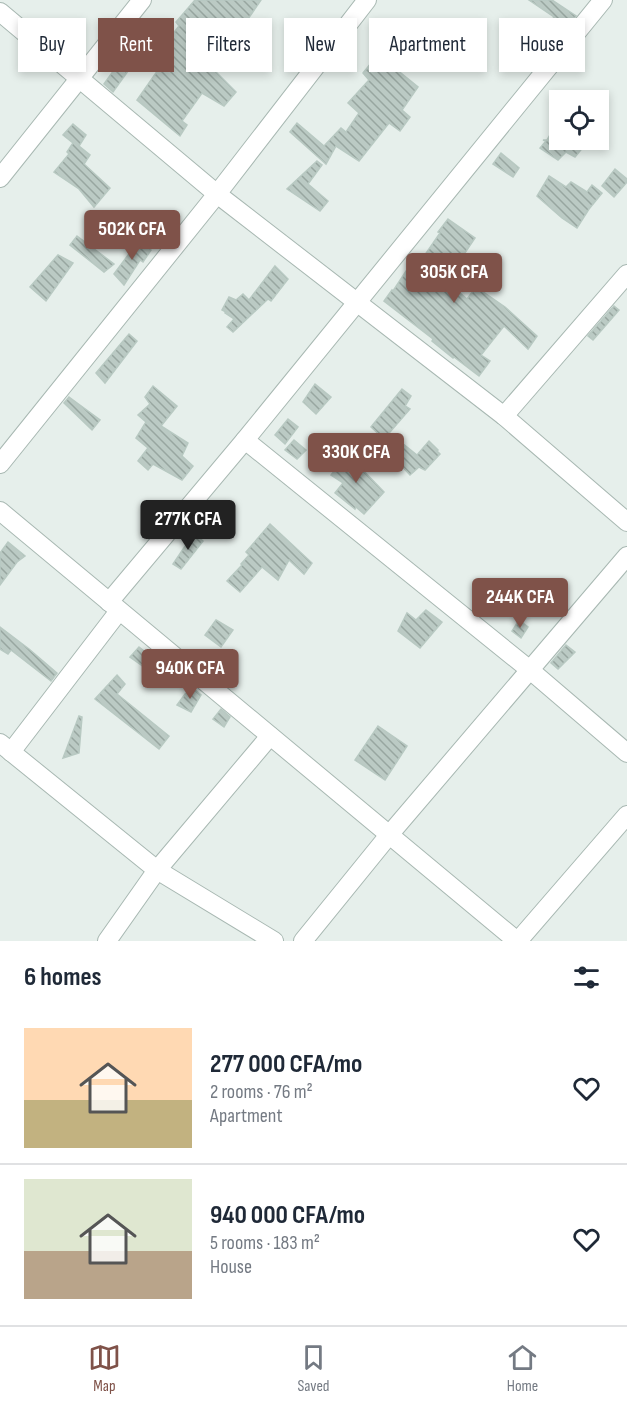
<!DOCTYPE html>
<meta charset="utf-8">
<style>
body{margin:0;font-family:"Sofia Sans Condensed",sans-serif;background:#f2f2f3;color:#1f2937;height:100vh;display:flex;flex-direction:column;font-size:22px;white-space:nowrap}
*{box-sizing:border-box;margin:0}
p{font-size:20px;color:#747a83}
.icon{flex:none;width:33px;height:33px;fill:none;stroke:currentColor;stroke-width:2;stroke-linecap:round;stroke-linejoin:round}
.map{position:relative;height:941px;overflow:hidden}
.sheet{display:flex;flex-direction:column;background:#fff;flex:1}
.sheet>*{flex:none}
.guide{position:absolute;left:18px;top:18px;width:591px;height:54px;display:flex;gap:12px}
.tools{position:absolute;left:549px;top:90px;display:grid;gap:12px}
.tools a{display:grid;place-items:center;width:60px;height:60px;border-radius:0px;background:#fff;box-shadow:0 3px 9px #0003;font-size:30px}
.price{position:absolute;translate:-50% -51px;padding:0 14px;border-radius:6px;background:#7f5249;color:#fff;font-size:20px;line-height:39px;filter:drop-shadow(0 2px 3px #0008)}
.price::after{content:'';position:absolute;left:50%;top:36px;width:18px;height:14px;margin-left:-9px;background:inherit;clip-path:polygon(0 0,100% 0,50% 100%)}
.price.selected{background:#222;color:#fff}
ul{padding:0;list-style:none}
li{display:flex;align-items:center;gap:18px;height:150px;padding:0 24px}
li+li{border-top:2px solid #e0e1e3}
li span{display:grid;place-items:center;flex:none;width:168px;height:120px;border-radius:0px;color:#555}
li>.icon{margin-inline-start:auto}
span .icon{width:72px;height:72px;fill:#fffc;stroke-width:1}
li b{font-size:26px}
h2{display:flex;justify-content:space-between;align-items:center;height:72px;padding:0 24px;font-size:26px}
.pill{padding:0 21px;border-radius:0px;background:#fff;box-shadow:0 3px 9px #0003;font-size:21px;line-height:54px}
.pill.selected{background:#7f5249;color:#fff}
.menu{display:flex;justify-content:space-around;align-items:center;height:84px;border-top:2px solid #e0e1e3;background:#fff;font-size:16px;color:#747a83}
.menu a{display:grid;justify-items:center;gap:3px}
.menu .selected{color:#7f5249}
.map>svg:first-child{display:block}
</style>
<div class="map">
<svg width="627" height="941" viewBox="0 0 627 941">
<defs>
<pattern id="building-back-hatch" width="6" height="6" patternUnits="userSpaceOnUse" patternTransform="scale(1.5)"><rect width="6" height="6" fill="#bbcac4"/><path d="M-1 5l2 2M0 0l6 6M5-1l2 2" fill="none" stroke="#98a6a0"/></pattern>
</defs>
<rect width="100%" height="100%" fill="#e6efeb"/>
<g fill="url(#building-back-hatch)" stroke="#b8c9c2" stroke-width="1.5">
<polygon points="195,0 261,0 248,19 229,40 211,67 236,92 224,106 202,93 182,121 187,125 180,136 137,100 165,60 157,54 179,26 176,22"/>
<polygon points="529,0 552,0 576,16 565,29 552,20 554,17"/>
<polygon points="380,25 412,49 396,69 418,87 402,110 410,117 400,131 389,123 359,161 336,146 326,164 290,132 297,123 324,146 341,128 346,132 359,113 348,103 369,80 363,73 385,46 371,35"/>
<polygon points="119,63 128,71 113,92 104,84"/>
<polygon points="73,124 86,135 79,146 90,155 84,164 110,188 94,207 79,189 54,172 69,154 67,152 73,143 63,135"/>
<polygon points="550,135 556,140 580,140 578,141 584,146 575,157 566,152 558,160 540,148 546,141 543,140 547,140"/>
<polygon points="501,153 519,168 513,177 493,164"/>
<polygon points="317,161 322,165 308,184 328,201 320,211 287,189"/>
<polygon points="615,169 627,179 627,182 614,197 602,186"/>
<polygon points="549,176 566,187 571,182 587,192 592,185 602,193 589,209 577,228 562,218 537,196"/>
<polygon points="448,219 475,238 446,281 467,299 476,287 505,307 537,336 528,349 504,326 481,355 490,361 479,376 454,357 453,358 432,341 433,339 384,301 392,290 393,291 406,271 411,275 440,233 438,232"/>
<polygon points="77,236 114,264 104,272 70,245"/>
<polygon points="140,239 151,250 143,262 140,260 124,285 114,274"/>
<polygon points="58,255 73,263 46,301 30,287"/>
<polygon points="275,266 288,279 271,301 268,299 233,332 227,327 234,319 225,313 226,312 222,310 229,297 236,300 243,294 249,300"/>
<polygon points="614,306 619,310 593,340 588,336"/>
<polygon points="129,334 137,341 105,383 96,373"/>
<polygon points="315,384 331,397 316,414 303,402"/>
<polygon points="153,386 177,406 161,426 188,443 182,456 193,466 182,480 153,464 148,470 138,461 148,448 136,438 146,422 138,415 150,404 145,397"/>
<polygon points="402,389 411,396 405,406 410,409 384,439 371,427"/>
<polygon points="69,397 100,420 92,430 64,403"/>
<polygon points="288,419 298,427 285,444 275,435"/>
<polygon points="397,439 417,455 429,441 438,450 437,451 440,454 425,470 419,467 410,475 395,459 387,454"/>
<polygon points="294,440 306,450 297,459 285,450"/>
<polygon points="350,451 361,459 357,464 384,492 364,514 356,507 355,509 335,493 343,483 331,475"/>
<polygon points="270,524 312,563 304,574 289,560 278,580 262,567 240,592 227,581 242,565 241,564 249,555 246,552"/>
<polygon points="194,533 203,541 181,569 173,564"/>
<polygon points="8,542 25,556 17,562 0,585 0,553"/>
<polygon points="426,610 442,622 420,648 398,631 407,613 416,620"/>
<polygon points="216,620 233,630 221,647 205,635"/>
<polygon points="519,620 528,627 521,638 512,631"/>
<polygon points="0,627 29,649 57,673 51,681 11,650 8,654 0,649"/>
<polygon points="566,645 575,652 558,669 551,663"/>
<polygon points="139,647 162,665 157,676 130,657"/>
<polygon points="117,675 125,684 117,694 169,736 159,749 95,699"/>
<polygon points="193,688 201,695 191,712 177,705 185,694"/>
<polygon points="221,709 230,717 224,727 213,719"/>
<polygon points="79,716 82,717 79,753 63,758"/>
<polygon points="378,726 407,746 385,780 355,760"/>
</g>
<g fill="none" stroke-linecap="round" stroke-linejoin="round">
<g stroke="#a8b8b2" stroke-width="20">
<g id="minor">
<polyline points="0,12 217,194 504,416 627,522"/>
<polyline points="0,178 142,0"/>
<polyline points="504,416 627,274"/>
<polyline points="245,440 530,670 627,753"/>
<polyline points="0,464 217,194 367,0"/>
<polyline points="0,511 517,941"/>
<polyline points="109,602 245,440 603,0"/>
<polyline points="0,743 157,870 274,941"/>
<polyline points="11,752 119,611"/>
<polyline points="107,941 157,870 270,736"/>
<polyline points="303,941 389,835 627,556"/>
<polyline points="518,941 627,815"/>
</g>
</g>
<use href="#minor" stroke="#fff" stroke-width="18"/>
</g>
</svg>
<div class="tools">
<a><svg class="icon" aria-label="locate" viewBox="0 0 24 24"><circle cx="12" cy="12" r="6"/><path d="M12 2v4M12 18v4M2 12h4M18 12h4"/></svg></a>
</div>
<b class="price" style="left:132px;top:261px">502K CFA</b>
<b class="price" style="left:454px;top:304px">305K CFA</b>
<b class="price" style="left:356px;top:484px">330K CFA</b>
<b class="price selected" style="left:188px;top:551px">277K CFA</b>
<b class="price" style="left:520px;top:629px">244K CFA</b>
<b class="price" style="left:190px;top:700px">940K CFA</b>
<div class="guide">
<a class="pill">Buy</a>
<a class="pill selected">Rent</a>
<a class="pill">Filters</a>
<a class="pill">New</a>
<a class="pill">Apartment</a>
<a class="pill">House</a>
</div>
</div>
<section class="sheet">
<h2>6 homes<svg class="icon" aria-label="filters" viewBox="0 0 24 24"><path d="M4 7h16M4 17h16"/><circle cx="9" cy="7" r="2"/><circle cx="15" cy="17" r="2"/></svg></h2>
<ul>
<li><span style="background:linear-gradient(#ffd9b3 60%,#c2b280 0)"><svg class="icon" aria-label="home" viewBox="0 0 24 24"><path d="M3 11l9-7 9 7M6 9v11h12V9"/></svg></span><div><b>277 000 CFA/mo</b><p>2 rooms · 76 m²</p><p>Apartment</p></div><svg class="icon" aria-label="heart" viewBox="0 0 24 24"><path d="M12 20l-8-8c-3-5 5-10 8-4 3-6 11-1 8 4z"/></svg></li>
<li><span style="background:linear-gradient(#dfe7d0 60%,#b9a48a 0)"><svg class="icon" aria-label="home" viewBox="0 0 24 24"><path d="M3 11l9-7 9 7M6 9v11h12V9"/></svg></span><div><b>940 000 CFA/mo</b><p>5 rooms · 183 m²</p><p>House</p></div><svg class="icon" aria-label="heart" viewBox="0 0 24 24"><path d="M12 20l-8-8c-3-5 5-10 8-4 3-6 11-1 8 4z"/></svg></li>
</ul>
</section>
<nav class="menu">
<a class="selected"><svg class="icon" aria-label="map" viewBox="0 0 24 24"><path d="M3 6l6-2 6 2 6-2v14l-6 2-6-2-6 2zM9 4v14M15 6v14"/></svg>Map</a>
<a><svg class="icon" aria-label="saved" viewBox="0 0 24 24"><path d="M7 4h10v16l-5-4-5 4z"/></svg>Saved</a>
<a><svg class="icon" aria-label="home" viewBox="0 0 24 24"><path d="M3 11l9-7 9 7M6 9v11h12V9"/></svg>Home</a>
</nav>
